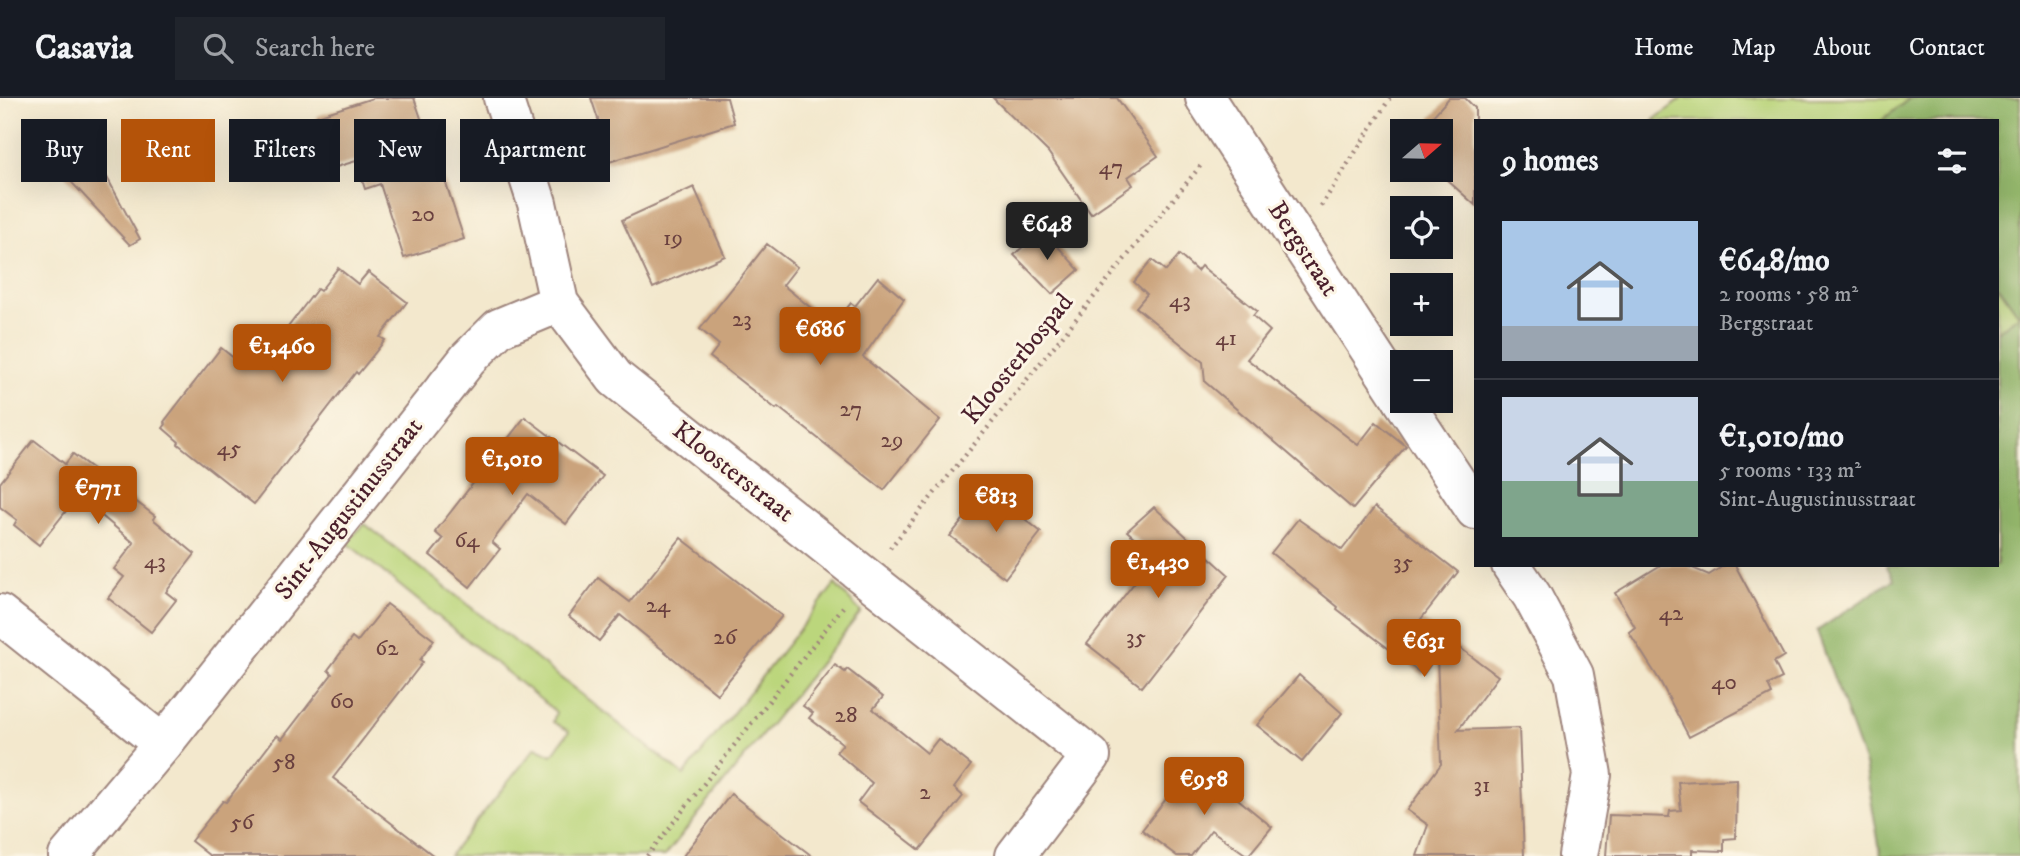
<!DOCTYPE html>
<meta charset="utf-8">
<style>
body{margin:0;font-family:"IM FELL DW Pica",serif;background:#20242c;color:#f1f3f6;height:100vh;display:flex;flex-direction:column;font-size:26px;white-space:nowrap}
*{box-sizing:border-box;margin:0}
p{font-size:23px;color:#9ea1a6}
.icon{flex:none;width:38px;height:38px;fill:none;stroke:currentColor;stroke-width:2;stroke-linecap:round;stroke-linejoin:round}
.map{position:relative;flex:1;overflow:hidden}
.drawer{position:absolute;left:1474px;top:21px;width:525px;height:448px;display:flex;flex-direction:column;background:#171b24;border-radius:0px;box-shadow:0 7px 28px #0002}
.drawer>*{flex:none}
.banner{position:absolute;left:21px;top:21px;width:665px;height:63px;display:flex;gap:14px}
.needle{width:46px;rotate:70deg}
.tools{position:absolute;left:1390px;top:21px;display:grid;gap:14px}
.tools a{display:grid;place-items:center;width:63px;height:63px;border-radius:0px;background:#171b24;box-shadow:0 7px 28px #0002;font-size:35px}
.price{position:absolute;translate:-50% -60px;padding:0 16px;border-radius:7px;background:#b45309;color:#fff;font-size:23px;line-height:46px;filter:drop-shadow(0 2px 4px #0008)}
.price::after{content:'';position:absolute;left:50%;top:42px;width:21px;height:16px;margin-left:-10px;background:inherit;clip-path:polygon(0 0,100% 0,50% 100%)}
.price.active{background:#222;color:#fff}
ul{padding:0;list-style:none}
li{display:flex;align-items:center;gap:21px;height:175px;padding:0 28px}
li+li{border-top:2px solid #363941}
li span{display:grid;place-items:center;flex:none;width:196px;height:140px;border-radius:0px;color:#555}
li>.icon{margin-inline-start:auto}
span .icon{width:84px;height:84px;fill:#fffc;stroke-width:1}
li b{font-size:30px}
h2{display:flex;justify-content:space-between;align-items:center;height:84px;padding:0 28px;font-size:30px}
.chip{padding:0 24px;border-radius:0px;background:#171b24;box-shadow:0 7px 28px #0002;font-size:24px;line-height:63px}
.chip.active{background:#b45309;color:#fff}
header{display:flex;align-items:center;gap:42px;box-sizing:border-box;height:98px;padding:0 35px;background:#171b24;border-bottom:2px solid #363941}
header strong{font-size:33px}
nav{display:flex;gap:38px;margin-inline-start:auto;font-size:24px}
.search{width:490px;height:63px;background:#20242c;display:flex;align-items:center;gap:18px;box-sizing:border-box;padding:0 24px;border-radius:0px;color:#9ea1a6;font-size:26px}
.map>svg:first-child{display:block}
</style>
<header>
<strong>Casavia</strong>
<div class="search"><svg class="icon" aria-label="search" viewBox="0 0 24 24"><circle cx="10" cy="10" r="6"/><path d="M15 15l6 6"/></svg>Search here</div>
<nav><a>Home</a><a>Map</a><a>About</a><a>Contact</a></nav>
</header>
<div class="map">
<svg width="2020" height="758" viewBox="0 0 2020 758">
<rect width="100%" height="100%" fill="#fcf5e5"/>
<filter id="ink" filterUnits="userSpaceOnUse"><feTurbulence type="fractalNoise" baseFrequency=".0143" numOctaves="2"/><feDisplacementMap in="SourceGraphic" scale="14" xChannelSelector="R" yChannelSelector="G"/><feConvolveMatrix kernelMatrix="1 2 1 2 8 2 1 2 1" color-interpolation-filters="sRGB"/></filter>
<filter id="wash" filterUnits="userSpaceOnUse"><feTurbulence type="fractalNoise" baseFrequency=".00686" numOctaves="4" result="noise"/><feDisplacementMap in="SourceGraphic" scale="28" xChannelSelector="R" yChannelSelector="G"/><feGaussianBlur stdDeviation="1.57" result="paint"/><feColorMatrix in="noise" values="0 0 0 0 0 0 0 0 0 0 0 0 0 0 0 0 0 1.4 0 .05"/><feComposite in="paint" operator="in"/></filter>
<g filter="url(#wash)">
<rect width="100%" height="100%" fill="#f3e8cd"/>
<g fill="#bbd67c" stroke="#827a54" stroke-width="2">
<polygon points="1683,0 1910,0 1881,23 1652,23"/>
<polygon points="1997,186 2019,217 1997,234"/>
<polygon points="365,426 684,677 835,486 861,514 665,758 449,758 536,649 552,657 569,633 553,624 556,614 346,444"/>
</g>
<polygon fill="#94b76c" stroke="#6f6b4c" stroke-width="2" points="1910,0 2020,0 2020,758 1881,758 1865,667 1817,533 1894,481 1886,467 1997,467 1997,234 2019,217 1997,186 1997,23 1881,23"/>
<g id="blocks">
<g fill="#caa37b">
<polygon points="373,0 414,0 424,29 427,29 434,49 464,141 404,160 380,86 365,91 356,63 323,73 320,65 314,67 301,26 317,21 317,18"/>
<polygon points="591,0 727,0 734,25 606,65 594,29 600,27"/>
<polygon points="993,0 1117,0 1158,58 1128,79 1133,87 1091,116 1048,54"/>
<polygon points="1449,0 1465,0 1475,10 1475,107 1436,72 1440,72 1440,33 1424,33 1422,30"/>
<polygon points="66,28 78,47 87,42 140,141 130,147 36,46"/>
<polygon points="694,89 725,158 653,190 622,122"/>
<polygon points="1042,131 1079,172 1052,196 1014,157"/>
<polygon points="767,146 797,169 783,187 833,228 851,205 855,208 878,179 904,201 863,259 940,322 884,392 778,309 776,311 710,259 719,247 700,231"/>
<polygon points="1179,157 1197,173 1201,168 1257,213 1253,218 1270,233 1247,261 1358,347 1376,324 1406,348 1353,411 1205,284 1203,264 1136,209 1147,196 1134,184 1152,162 1166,173"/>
<polygon points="338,170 358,186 368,174 407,204 380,239 385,242 358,276 356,274 254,406 178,346 179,344 163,330 166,326 164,324 221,250 235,261 252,239 263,248 266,245 272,250 317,191 320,193"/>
<polygon points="525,319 603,378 566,426 528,396 492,444 500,451 470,489 430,457 443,441 435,434"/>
<polygon points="34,342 65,366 73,356 155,418 153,421 195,456 166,494 176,502 151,534 108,500 124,479 114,471 134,445 78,398 39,447 14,427 17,422 0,409 0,385"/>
<polygon points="988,391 1041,434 1005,480 950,438"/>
<polygon points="1154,409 1229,477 1142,589 1087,546 1155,458 1127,433"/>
<polygon points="1375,409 1458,474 1421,521 1498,578 1458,632 1519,630 1524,758 1417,758 1428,727 1407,712 1441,666 1437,557 1423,577 1337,511 1338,509 1271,455 1298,421 1342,452"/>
<polygon points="681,440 782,518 717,596 620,517 599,543 569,518 598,480 630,504"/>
<polygon points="1661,467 1685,467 1709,477 1725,467 1735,467 1784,558 1774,564 1782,580 1768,587 1772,596 1689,639 1660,583 1629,534 1635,529 1615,495"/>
<polygon points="387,506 434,542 420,562 423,564 333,680 434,758 210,758 191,743 223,703 226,704 277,637 282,641 332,576 328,572 352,540 357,544"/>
<polygon points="835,567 845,574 847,571 883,599 873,611 927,655 938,641 971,667 954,690 963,698 920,752 858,704 872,685 836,654 843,646 809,620 813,615 803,608"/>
<polygon points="1299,577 1342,615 1302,664 1257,627"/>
<polygon points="1194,665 1272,729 1248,758 1211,732 1191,758 1177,758 1142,732"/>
<polygon points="1737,681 1736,740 1724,741 1724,753 1692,752 1692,758 1606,758 1609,717 1669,719 1670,713 1681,712 1678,684"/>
<polygon points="731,696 744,706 812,758 683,758"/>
</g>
</g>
</g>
<g filter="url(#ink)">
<use href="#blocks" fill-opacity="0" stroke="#9e847c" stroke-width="2"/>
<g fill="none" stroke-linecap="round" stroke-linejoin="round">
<g stroke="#9e847c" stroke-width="42">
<g id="minor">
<polyline points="503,0 537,105 559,205 615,280 1091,658 1015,758"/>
<polyline points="1205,0 1402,301"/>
<polyline points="1403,303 1475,412"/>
<polyline points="1511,467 1532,498 1574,577 1592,677 1578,758"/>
<polyline points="0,516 163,646"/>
<polyline points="68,758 163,646 468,261 499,230 559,205"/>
</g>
</g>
<g stroke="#9e847c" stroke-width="4.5" stroke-dasharray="2 5" stroke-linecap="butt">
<polyline points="1321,108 1390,0"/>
<polyline points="890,450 1202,66"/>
<polyline points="647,758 843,509"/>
</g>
<use href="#minor" stroke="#fff" stroke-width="38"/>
</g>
</g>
<g text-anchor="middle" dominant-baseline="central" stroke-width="6" stroke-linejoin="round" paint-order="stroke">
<g font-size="23" fill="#6a403f">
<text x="1111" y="69">47</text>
<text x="423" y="116">20</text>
<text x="673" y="140">19</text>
<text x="1180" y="202">43</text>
<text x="742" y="221">23</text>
<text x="1226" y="240">41</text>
<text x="851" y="311">27</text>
<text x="892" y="342">29</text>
<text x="229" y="350">45</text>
<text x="467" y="442">64</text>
<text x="155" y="463">43</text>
<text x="1403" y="464">35</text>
<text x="658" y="507">24</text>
<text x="1671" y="515">42</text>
<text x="725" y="539">26</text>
<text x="1136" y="539">35</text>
<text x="387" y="550">62</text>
<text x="1724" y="584">40</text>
<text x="342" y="603">60</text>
<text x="846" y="617">28</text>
<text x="284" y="664">58</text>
<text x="1482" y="687">31</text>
<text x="925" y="694">2</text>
<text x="242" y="724">56</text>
</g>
<g font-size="26" fill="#4a1f2b" stroke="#fcf5e5">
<text transform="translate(1303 151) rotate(57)">Bergstraat</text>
<text transform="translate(1018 261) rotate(-51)">Kloosterbospad</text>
<text transform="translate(733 374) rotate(38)">Kloosterstraat</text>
<text transform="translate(349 411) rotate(-52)">Sint-Augustinusstraat</text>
</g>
</g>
</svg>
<div class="tools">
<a><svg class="needle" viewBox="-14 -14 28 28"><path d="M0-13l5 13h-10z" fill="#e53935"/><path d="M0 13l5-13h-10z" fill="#9ea1a6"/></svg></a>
<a><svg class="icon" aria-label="locate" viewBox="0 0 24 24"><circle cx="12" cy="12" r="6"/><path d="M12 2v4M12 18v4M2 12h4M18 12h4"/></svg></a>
<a>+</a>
<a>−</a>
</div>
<b class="price active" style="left:1047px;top:164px">€648</b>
<b class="price" style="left:820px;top:269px">€686</b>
<b class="price" style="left:282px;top:286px">€1,460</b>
<b class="price" style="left:512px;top:399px">€1,010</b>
<b class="price" style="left:98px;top:428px">€771</b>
<b class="price" style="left:996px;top:436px">€813</b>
<b class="price" style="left:1158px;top:502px">€1,430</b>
<b class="price" style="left:1424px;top:581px">€631</b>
<b class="price" style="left:1204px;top:719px">€958</b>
<div class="banner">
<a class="chip">Buy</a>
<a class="chip active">Rent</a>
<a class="chip">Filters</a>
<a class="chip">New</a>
<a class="chip">Apartment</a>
</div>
<section class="drawer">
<h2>9 homes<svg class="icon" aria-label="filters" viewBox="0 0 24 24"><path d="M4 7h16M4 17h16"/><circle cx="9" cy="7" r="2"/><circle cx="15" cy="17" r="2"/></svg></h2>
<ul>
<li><span style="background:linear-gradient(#a9c7e8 75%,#9aa5b1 0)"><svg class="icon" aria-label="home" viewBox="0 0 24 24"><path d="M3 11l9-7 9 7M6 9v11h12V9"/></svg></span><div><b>€648/mo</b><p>2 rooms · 58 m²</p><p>Bergstraat</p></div></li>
<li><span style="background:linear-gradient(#c9d6e8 60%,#7fa58c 0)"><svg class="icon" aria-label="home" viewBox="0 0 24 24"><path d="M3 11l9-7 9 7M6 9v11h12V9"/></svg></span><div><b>€1,010/mo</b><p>5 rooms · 133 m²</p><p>Sint-Augustinusstraat</p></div></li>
</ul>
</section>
</div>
